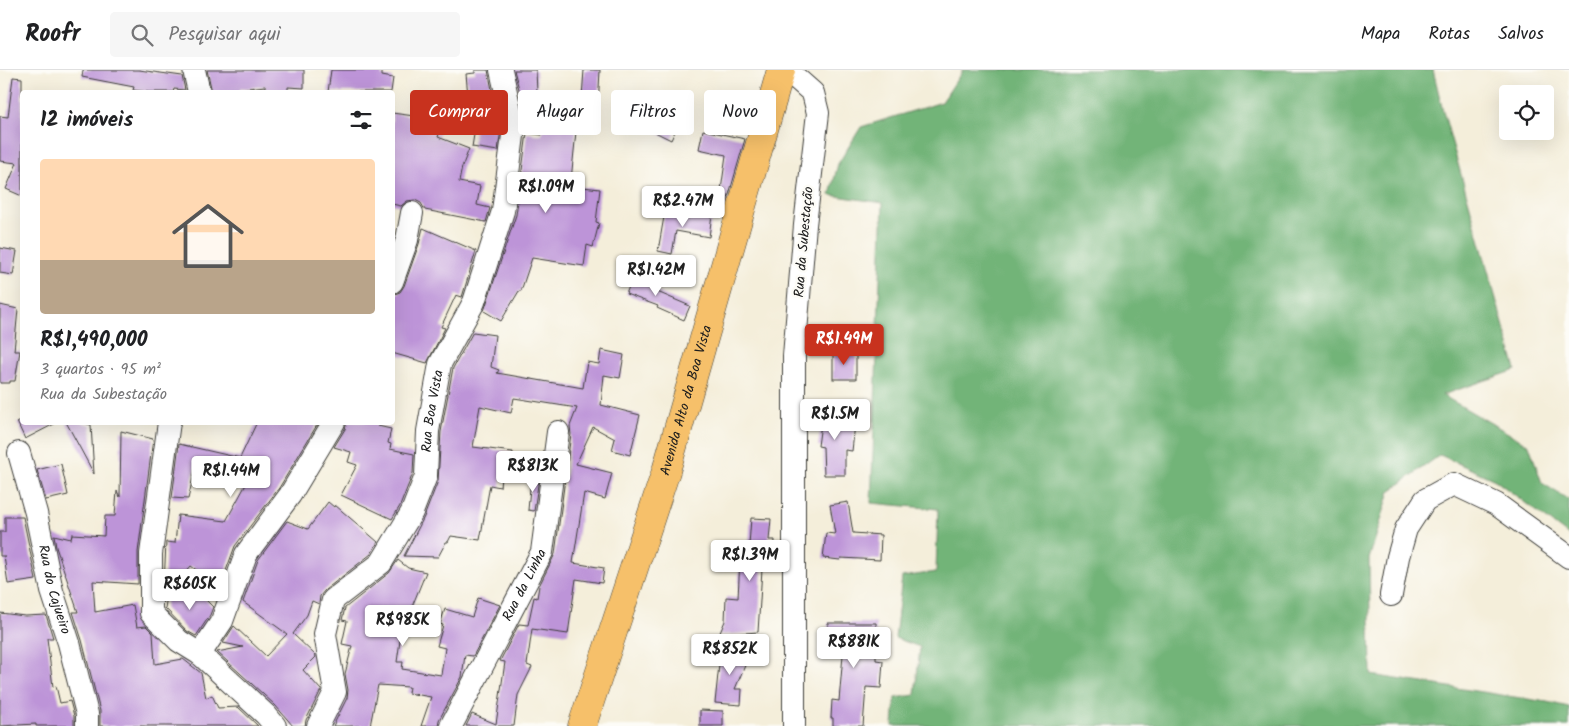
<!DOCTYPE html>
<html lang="pt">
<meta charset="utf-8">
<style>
body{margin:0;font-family:Kalam,sans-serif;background:#f6f6f6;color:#202124;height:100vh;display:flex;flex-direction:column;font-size:19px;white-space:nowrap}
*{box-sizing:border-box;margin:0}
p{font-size:16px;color:#757577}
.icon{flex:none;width:28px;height:28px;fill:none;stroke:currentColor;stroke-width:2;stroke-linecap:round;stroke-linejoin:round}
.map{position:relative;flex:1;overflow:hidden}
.details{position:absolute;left:20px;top:20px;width:375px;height:335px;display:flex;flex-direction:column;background:#fff;border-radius:5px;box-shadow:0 5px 20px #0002}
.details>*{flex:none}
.guide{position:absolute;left:410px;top:20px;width:475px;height:45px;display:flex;gap:10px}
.fabs{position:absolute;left:1499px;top:15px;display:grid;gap:10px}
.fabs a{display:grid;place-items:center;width:55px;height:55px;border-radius:5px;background:#fff;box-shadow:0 5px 20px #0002;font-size:25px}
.price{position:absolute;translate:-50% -42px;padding:0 11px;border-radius:5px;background:#fff;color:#222;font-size:16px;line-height:32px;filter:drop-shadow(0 1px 2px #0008)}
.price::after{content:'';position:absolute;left:50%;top:30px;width:15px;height:11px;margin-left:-8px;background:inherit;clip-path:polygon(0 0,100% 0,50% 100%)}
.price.active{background:#c8321e;color:#fff}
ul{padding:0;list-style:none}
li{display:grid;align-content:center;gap:10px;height:265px;padding:0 20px}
li span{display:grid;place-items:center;height:155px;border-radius:5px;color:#555}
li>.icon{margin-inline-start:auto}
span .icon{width:90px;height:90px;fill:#fffc;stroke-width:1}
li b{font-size:21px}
h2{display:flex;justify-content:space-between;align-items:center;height:60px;padding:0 20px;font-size:21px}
.pill{padding:0 18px;border-radius:5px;background:#fff;box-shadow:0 5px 20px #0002;font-size:18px;line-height:45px}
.pill.active{background:#c8321e;color:#fff}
header{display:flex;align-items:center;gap:30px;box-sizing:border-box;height:70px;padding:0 25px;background:#fff;border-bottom:1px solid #e0e0e0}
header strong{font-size:24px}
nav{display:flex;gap:28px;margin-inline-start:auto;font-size:18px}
.search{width:350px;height:45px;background:#f6f6f6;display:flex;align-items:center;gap:12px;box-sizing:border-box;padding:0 18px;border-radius:5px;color:#757577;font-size:19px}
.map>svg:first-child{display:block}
</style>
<header>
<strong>Roofr</strong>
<div class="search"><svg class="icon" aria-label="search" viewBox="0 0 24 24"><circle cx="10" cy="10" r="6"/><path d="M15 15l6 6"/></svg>Pesquisar aqui</div>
<nav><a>Mapa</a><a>Rotas</a><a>Salvos</a></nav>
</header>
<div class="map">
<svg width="1569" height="656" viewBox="0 0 1569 656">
<rect width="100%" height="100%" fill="#fdfcf7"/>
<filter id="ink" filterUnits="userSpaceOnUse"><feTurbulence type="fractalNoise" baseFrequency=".02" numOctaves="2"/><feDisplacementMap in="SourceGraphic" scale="10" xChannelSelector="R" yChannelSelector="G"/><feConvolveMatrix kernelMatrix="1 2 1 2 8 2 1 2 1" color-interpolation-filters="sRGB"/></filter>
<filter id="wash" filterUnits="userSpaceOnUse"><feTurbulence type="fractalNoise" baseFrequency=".0096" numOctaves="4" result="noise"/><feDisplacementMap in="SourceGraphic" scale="20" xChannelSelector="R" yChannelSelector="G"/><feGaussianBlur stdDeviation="1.12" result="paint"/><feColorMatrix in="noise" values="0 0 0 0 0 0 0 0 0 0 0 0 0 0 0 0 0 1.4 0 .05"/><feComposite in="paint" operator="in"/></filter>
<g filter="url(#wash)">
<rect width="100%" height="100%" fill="#f4eeda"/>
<polygon fill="#72b478" stroke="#47684a" points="963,0 1433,0 1442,37 1516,300 1442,325 1529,375 1542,413 1569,430 1569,466 1495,410 1440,385 1390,421 1369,489 1371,605 1547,632 1569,637 1569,656 893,656 895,628 915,625 920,577 895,568 902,507 936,502 938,439 871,433 883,133 830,125 838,94 861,57 942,32"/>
<g id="blocks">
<g fill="#bd94d8">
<polygon points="83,0 139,0 182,6 185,20 174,19 173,22 149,22 133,20 134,17 82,7"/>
<polygon points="207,0 304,0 304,18 288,17 288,22 265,21 265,16 240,19 240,22 212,22"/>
<polygon points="331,0 382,0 382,6 393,8 391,22 328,22"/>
<polygon points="475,0 488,0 493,25 468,26 466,4 475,3"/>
<polygon points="514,0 536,0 537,22 520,23"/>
<polygon points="584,0 600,0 597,56 580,55"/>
<polygon points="13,7 22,8 22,126 6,119 17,93 0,91 0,46 8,47"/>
<polygon points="668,27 688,34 671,70 655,62 665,42 663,41"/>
<polygon points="478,40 497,42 496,54 500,54 501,59 498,81 472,77"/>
<polygon points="392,43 444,50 438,67 469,79 462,97 459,112 480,116 477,135 490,138 486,152 425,140 421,133 415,130 407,131 401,136 392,134"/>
<polygon points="544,48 577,52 571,110 575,111 574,116 600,119 596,152 599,153 593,177 587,175 584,196 532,188 521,221 519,221 501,251 484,241 516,145 527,63 542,65"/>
<polygon points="703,60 745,69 724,142 718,141 726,85 699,79"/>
<polygon points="665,141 692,147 693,141 712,144 709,167 676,161 672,184 658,181"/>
<polygon points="423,158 476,181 462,227 456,225 441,257 445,258 427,293 392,283 392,225 400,222 404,216 419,174"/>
<polygon points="0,178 17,181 13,205 0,203"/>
<polygon points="634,204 651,209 648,218 690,236 684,250 657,238 658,236 626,224"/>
<polygon points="0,235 18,239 14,281 20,281 15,311 10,311 10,313 0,313"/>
<polygon points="473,262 495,265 491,297 499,300 497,303 583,318 587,292 599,294 601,280 624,285 620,308 604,305 601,335 640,345 630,385 612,380 615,369 593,357 576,394 612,403 605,429 584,423 573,493 604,498 602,513 576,509 568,564 532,559 527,595 532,597 518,625 514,656 466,656 472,644 496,654 505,592 500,591 519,554 528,555 534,527 537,528 539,516 555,484 571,364 570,356 577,338 514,328 511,343 480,336 473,377 513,382 511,399 502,398 500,417 490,415 480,470 451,466 448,472 446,472 438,487 404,486 424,447 438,411 441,362 453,298"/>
<rect x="833" y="282" width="23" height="27"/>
<polygon points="823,339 845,342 843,352 855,354 852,381 845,380 845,405 824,405 823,377 818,376"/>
<polygon points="17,352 58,352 25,369"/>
<polygon points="66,352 81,352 91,355 94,404"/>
<polygon points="257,352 310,352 317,355 279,418 235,476 220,517 191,496 181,507 191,516 164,514 166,472 175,473 178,445 226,451 250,407 196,395 188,429 172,428 179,374 240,388"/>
<polygon points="347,352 379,352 378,356 391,359 388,373 391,374 390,379 414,384 413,403 400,436 392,449 341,425 357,395 348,392 351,382 334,377 345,359"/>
<polygon points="121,361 153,369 138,482 138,514 93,511 95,542 133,535 137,557 146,556 153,563 155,594 183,589 201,603 206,628 212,625 218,638 238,637 258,656 100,656 100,641 82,570 73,542 78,542 56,477 54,465 71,469 72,464 104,466 105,446 115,446 117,421 120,427"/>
<polygon points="61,394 68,425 46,430 37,400"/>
<polygon points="531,407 539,408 534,441 528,440"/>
<polygon points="328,432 334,437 335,435 378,472 371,484 325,520 320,526 319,534 312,531 307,545 293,564 315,585 316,587 303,600 321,620 306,650 305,656 293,656 275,635 217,582 243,577 223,573 234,556 266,586 287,564 243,532 258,490 287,451 308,459"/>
<polygon points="848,432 853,463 881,465 880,490 841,488 840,490 823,488 826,463 835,464 830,435"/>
<polygon points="5,447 23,447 36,510 8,514 4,486 0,486 0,462 5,462"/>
<polygon points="751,448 771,449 769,470 775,470 773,499 762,499 758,562 719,565 725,551 726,527 738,528 740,489 748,489"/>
<polygon points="398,490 408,498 426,502 409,544 404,542 397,592 403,592 402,599 441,605 445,578 437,576 443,555 440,554 445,539 472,547 478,528 500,535 473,586 465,585 462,607 439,650 438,656 421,656 431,627 408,623 409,617 378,615 370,656 333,656 347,628 348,620 345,604 352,576 342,574 347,551 342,550 345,538 389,503"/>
<polygon points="168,520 171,528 199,523 213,537 210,545 196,566 187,561 165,538"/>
<polygon points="0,543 25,546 46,545 53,568 47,568 53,617 56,616 60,633 70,631 74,646 74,656 36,656 36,654 0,656"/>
<polygon points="828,553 876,553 876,590 883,591 881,618 866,617 863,656 833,656 833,648 831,648 832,630 839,631 843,585 828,585"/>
<polygon points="721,575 749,586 735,619 742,619 741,635 715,633"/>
<polygon points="700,640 723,641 723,656 700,656"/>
</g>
</g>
</g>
<g filter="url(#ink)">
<use href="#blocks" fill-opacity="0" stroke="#3c3c38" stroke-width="1"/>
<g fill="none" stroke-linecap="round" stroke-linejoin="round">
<g stroke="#3c3c38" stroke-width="24">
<g id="street">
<polyline points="194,0 199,22"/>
<polyline points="787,0 813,23 818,43 805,155 794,286 794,656"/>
<polyline points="392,212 407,170 412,143"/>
<polyline points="169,352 151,484 151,543 179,571 200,584 266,645 275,656"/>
<path id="s1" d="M19 383 36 443 52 521 69 573 87 644V656"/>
<polyline points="1391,525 1398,487 1406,459 1425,430 1454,414 1496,434 1569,487"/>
<polyline points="200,584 222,551 246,484 290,425 334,352"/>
<path id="s2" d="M318 656 335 622 325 564 333 530 381 493 412 442 426 406 428 361 440 294 474 232 503 141 514 58 501 0"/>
<path id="s3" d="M451 656 542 482 558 362"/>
</g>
</g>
<g stroke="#3c3c38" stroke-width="29">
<g id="primary">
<path id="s4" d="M582 656 666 401 781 0"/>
</g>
</g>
<use href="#street" stroke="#fff" stroke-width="22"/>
<use href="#primary" stroke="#f6c06b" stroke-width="28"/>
</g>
</g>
<g text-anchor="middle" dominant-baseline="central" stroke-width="5" stroke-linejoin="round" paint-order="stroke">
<g font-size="14" fill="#1c1c1c" stroke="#fdfcf7">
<text transform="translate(804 172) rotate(-85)">Rua da Subestação</text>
<text stroke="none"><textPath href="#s4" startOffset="342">Avenida Alto da Boa Vista</textPath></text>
<text stroke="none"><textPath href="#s2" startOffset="356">Rua Boa Vista</textPath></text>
<text stroke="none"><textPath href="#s3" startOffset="159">Rua da Linha</textPath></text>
<text stroke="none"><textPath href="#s1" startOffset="141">Rua do Cajueiro</textPath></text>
</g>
</g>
</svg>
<div class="fabs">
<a><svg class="icon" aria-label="locate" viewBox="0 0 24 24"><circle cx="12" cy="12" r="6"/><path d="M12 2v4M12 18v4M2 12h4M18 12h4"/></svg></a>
</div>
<b class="price" style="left:546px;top:144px">R$1.09M</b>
<b class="price" style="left:683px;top:158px">R$2.47M</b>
<b class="price" style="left:656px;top:227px">R$1.42M</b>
<b class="price active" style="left:844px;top:296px">R$1.49M</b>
<b class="price" style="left:835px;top:371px">R$1.5M</b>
<b class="price" style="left:533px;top:423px">R$813K</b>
<b class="price" style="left:231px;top:428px">R$1.44M</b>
<b class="price" style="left:750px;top:512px">R$1.39M</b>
<b class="price" style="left:190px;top:541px">R$605K</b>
<b class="price" style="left:403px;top:577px">R$985K</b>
<b class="price" style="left:854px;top:599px">R$881K</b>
<b class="price" style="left:730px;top:606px">R$852K</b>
<div class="guide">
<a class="pill active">Comprar</a>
<a class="pill">Alugar</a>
<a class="pill">Filtros</a>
<a class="pill">Novo</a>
</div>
<section class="details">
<h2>12 imóveis<svg class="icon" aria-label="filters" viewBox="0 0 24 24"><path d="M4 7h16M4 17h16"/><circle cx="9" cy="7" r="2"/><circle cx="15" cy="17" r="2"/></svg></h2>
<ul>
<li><span style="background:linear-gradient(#ffd9b3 65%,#b9a48a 0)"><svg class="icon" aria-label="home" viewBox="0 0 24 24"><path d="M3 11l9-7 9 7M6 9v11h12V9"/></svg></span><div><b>R$1,490,000</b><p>3 quartos · 95 m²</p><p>Rua da Subestação</p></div></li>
</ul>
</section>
</div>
